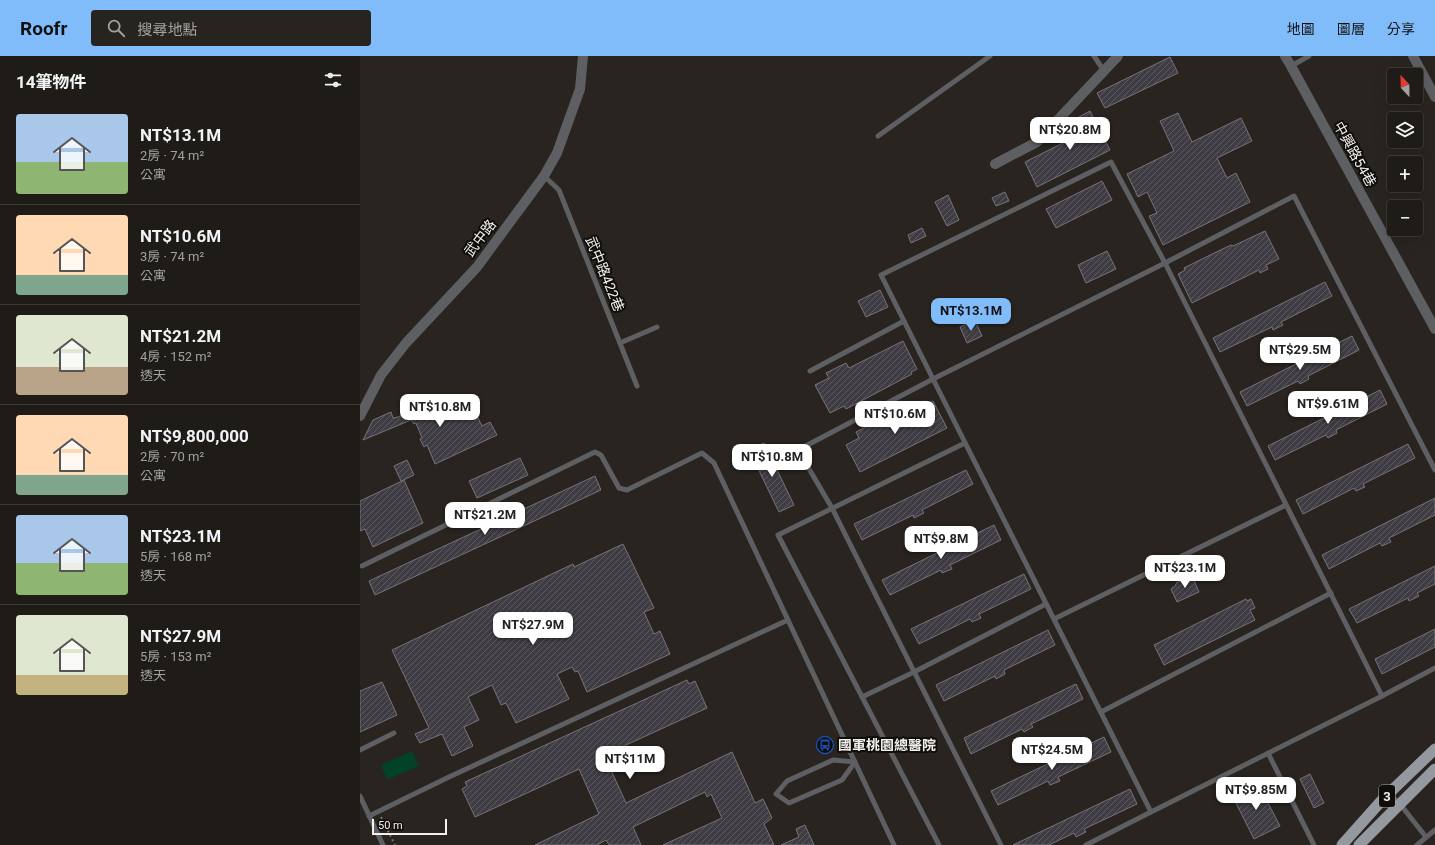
<!DOCTYPE html>
<html lang="zh-TW">
<meta charset="utf-8">
<style>
body{margin:0;font-family:Roboto,"Noto Sans TC",sans-serif;background:#272420;color:#f1f3f6;height:100vh;display:flex;flex-direction:column;font-size:15px;white-space:nowrap}
*{box-sizing:border-box;margin:0}
p{font-size:13px;color:#a1a1a1}
.icon{flex:none;width:22px;height:22px;fill:none;stroke:currentColor;stroke-width:2;stroke-linecap:round;stroke-linejoin:round}
.map{position:relative;flex:1;overflow:hidden}
.panel{display:flex;flex-direction:column;background:#1f1b17;width:360px}
.panel>*{flex:none}
.needle{width:26px;rotate:338deg}
.fabs{position:absolute;left:1027px;top:12px;display:grid;gap:8px}
.fabs a{display:grid;place-items:center;width:36px;height:36px;border-radius:4px;background:#1f1b17;box-shadow:0 4px 16px #0002,0 0 0 1px #3c3936;font-size:20px}
.scale{position:absolute;left:12px;bottom:10px;width:75px;box-sizing:border-box;padding-left:4px;border:2px solid #f4f1ed;border-top:0;font-size:11px;line-height:14px;white-space:nowrap;color:#f4f1ed;-webkit-text-stroke:3px #100e0b;paint-order:stroke}
.price{position:absolute;translate:-50% -34px;padding:0 9px;border-radius:8px;background:#fff;color:#222;font-size:13px;line-height:26px;filter:drop-shadow(0 1px 2px #0008)}
.price::after{content:'';position:absolute;left:50%;top:24px;width:12px;height:9px;margin-left:-6px;background:inherit;clip-path:polygon(0 0,100% 0,50% 100%)}
.price.selected{background:#81bcfa;color:#111}
ul{padding:0;list-style:none}
li{display:flex;align-items:center;gap:12px;height:100px;padding:0 16px}
li+li{border-top:1px solid #3c3936}
li span{display:grid;place-items:center;flex:none;width:112px;height:80px;border-radius:4px;color:#555}
li>.icon{margin-inline-start:auto}
span .icon{width:48px;height:48px;fill:#fffc;stroke-width:1}
li b{font-size:17px}
h2{display:flex;justify-content:space-between;align-items:center;height:48px;padding:0 16px;font-size:17px}
header{display:flex;align-items:center;gap:24px;box-sizing:border-box;height:56px;padding:0 20px;background:#81bcfa;color:#111}
header strong{font-size:19px}
nav{display:flex;gap:22px;margin-inline-start:auto;font-size:14px}
.search{width:280px;height:36px;background:#272420;display:flex;align-items:center;gap:10px;box-sizing:border-box;padding:0 14px;border-radius:4px;color:#a1a1a1;font-size:15px}
main{display:flex;flex:1;min-height:0}
.map>svg:first-child{display:block}
</style>
<header>
<strong>Roofr</strong>
<div class="search"><svg class="icon" aria-label="search" viewBox="0 0 24 24"><circle cx="10" cy="10" r="6"/><path d="M15 15l6 6"/></svg>搜尋地點</div>
<nav><a>地圖</a><a>圖層</a><a>分享</a></nav>
</header>
<main>
<section class="panel">
<h2>14筆物件<svg class="icon" aria-label="filters" viewBox="0 0 24 24"><path d="M4 7h16M4 17h16"/><circle cx="9" cy="7" r="2"/><circle cx="15" cy="17" r="2"/></svg></h2>
<ul>
<li><span style="background:linear-gradient(#a9c7e8 60%,#8fb573 0)"><svg class="icon" aria-label="home" viewBox="0 0 24 24"><path d="M3 11l9-7 9 7M6 9v11h12V9"/></svg></span><div><b>NT$13.1M</b><p>2房 · 74 m²</p><p>公寓</p></div></li>
<li><span style="background:linear-gradient(#ffd9b3 75%,#7fa58c 0)"><svg class="icon" aria-label="home" viewBox="0 0 24 24"><path d="M3 11l9-7 9 7M6 9v11h12V9"/></svg></span><div><b>NT$10.6M</b><p>3房 · 74 m²</p><p>公寓</p></div></li>
<li><span style="background:linear-gradient(#dfe7d0 65%,#b9a48a 0)"><svg class="icon" aria-label="home" viewBox="0 0 24 24"><path d="M3 11l9-7 9 7M6 9v11h12V9"/></svg></span><div><b>NT$21.2M</b><p>4房 · 152 m²</p><p>透天</p></div></li>
<li><span style="background:linear-gradient(#ffd9b3 75%,#7fa58c 0)"><svg class="icon" aria-label="home" viewBox="0 0 24 24"><path d="M3 11l9-7 9 7M6 9v11h12V9"/></svg></span><div><b>NT$9,800,000</b><p>2房 · 70 m²</p><p>公寓</p></div></li>
<li><span style="background:linear-gradient(#a9c7e8 60%,#8fb573 0)"><svg class="icon" aria-label="home" viewBox="0 0 24 24"><path d="M3 11l9-7 9 7M6 9v11h12V9"/></svg></span><div><b>NT$23.1M</b><p>5房 · 168 m²</p><p>透天</p></div></li>
<li><span style="background:linear-gradient(#dfe7d0 75%,#c2b280 0)"><svg class="icon" aria-label="home" viewBox="0 0 24 24"><path d="M3 11l9-7 9 7M6 9v11h12V9"/></svg></span><div><b>NT$27.9M</b><p>5房 · 153 m²</p><p>透天</p></div></li>
</ul>
</section>
<div class="map">
<svg width="1075" height="789" viewBox="0 0 1075 789">
<defs>
<pattern id="building-hatch" width="6" height="6" patternUnits="userSpaceOnUse"><rect width="6" height="6" fill="#3f3c43"/><path d="M-1 1l2-2M0 6l6-6M5 7l2-2" fill="none" stroke="#5b595e"/></pattern>
</defs>
<rect width="100%" height="100%" fill="#29241f"/>
<polygon fill="#024228" points="52,695 59,710 27,724 21,709"/>
<g fill="url(#building-hatch)" stroke="#76737b">
<polygon points="810,1 818,17 745,52 737,37"/>
<polygon points="730,55 750,94 677,131 665,106 713,82 706,68"/>
<polygon points="818,57 832,86 881,62 892,85 857,102 867,122 876,117 890,146 803,189 789,160 797,157 787,136 778,141 767,118 814,95 800,65"/>
<polygon points="742,125 752,144 696,172 686,153"/>
<polygon points="645,136 649,145 636,150 632,142"/>
<polygon points="588,139 599,164 587,170 575,146"/>
<polygon points="562,172 566,180 551,187 548,179"/>
<polygon points="905,175 919,203 906,209 908,213 900,217 899,214 832,247 818,218 825,214 824,212 844,202 871,189 873,190"/>
<polygon points="747,195 756,213 726,227 718,209"/>
<polygon points="965,226 972,240 921,266 923,269 913,274 912,271 860,296 853,282"/>
<polygon points="520,234 528,251 506,261 498,245"/>
<polygon points="615,264 622,280 607,287 600,271"/>
<polygon points="992,280 999,294 948,320 949,323 940,328 938,325 887,350 880,336"/>
<polygon points="543,285 557,313 551,316 552,318 486,353 484,350 470,357 455,329 469,322 466,317 486,307 489,312"/>
<polygon points="1020,334 1027,348 976,374 977,377 968,382 966,379 915,404 908,390"/>
<polygon points="76,344 80,353 94,346 95,349 102,346 104,351 111,348 122,370 130,366 137,379 75,408 67,389 64,391 60,383 62,382 56,367 54,368 51,364 3,384 13,364 31,356 33,362 38,361"/>
<polygon points="565,345 567,348 573,345 587,372 500,416 486,389 499,382 496,376 516,366 518,370"/>
<polygon points="404,387 434,449 419,456 389,394"/>
<polygon points="1048,388 1055,402 1003,428 1005,431 996,435 994,432 943,458 936,444"/>
<polygon points="160,402 168,419 117,442 109,425"/>
<polygon points="47,404 54,419 41,425 34,410"/>
<polygon points="606,414 613,428 562,454 564,457 554,462 553,459 502,484 494,468"/>
<polygon points="235,420 241,434 15,539 9,525"/>
<polygon points="44,424 63,467 13,491 5,473 0,475 0,445"/>
<polygon points="1075,442 1075,459 1029,482 1031,486 1022,490 1020,487 969,513 962,499"/>
<polygon points="634,469 641,484 590,509 592,513 582,517 581,514 530,539 522,524"/>
<polygon points="263,488 294,552 284,556 294,578 300,575 310,598 227,636 218,615 215,616 212,611 197,618 209,643 156,667 146,647 141,649 132,629 108,641 119,664 104,671 113,690 92,700 82,678 60,687 55,678 69,672 32,594 213,508 214,511"/>
<polygon points="1075,510 1075,528 1057,537 1059,540 1049,545 1048,542 997,567 989,553"/>
<polygon points="664,518 671,533 619,558 621,562 612,566 610,563 559,588 551,573"/>
<polygon points="833,522 839,536 817,546 811,533 815,530 817,526"/>
<polygon points="886,543 887,545 891,543 895,552 890,554 895,564 804,609 794,589"/>
<polygon points="1075,573 1075,591 1022,618 1015,603"/>
<polygon points="688,574 695,589 644,614 645,618 636,623 635,620 584,645 576,629"/>
<polygon points="327,624 329,628 335,625 347,652 244,699 266,747 372,696 395,747 403,743 412,762 404,768 414,789 303,789 362,762 351,738 347,741 345,736 273,771 281,789 249,789 246,784 237,789 175,789 239,758 219,713 115,761 102,733 107,730 105,726"/>
<polygon points="22,626 37,659 0,676 0,635"/>
<polygon points="716,628 723,643 671,668 673,671 664,676 662,673 611,698 604,682"/>
<polygon points="744,681 751,696 698,721 700,725 690,729 688,725 638,749 631,735"/>
<polygon points="950,718 964,747 954,752 940,723"/>
<polygon points="897,726 920,770 894,783 872,739"/>
<polygon points="770,733 777,748 724,773 726,776 716,781 714,777 689,789 653,789"/>
<polygon points="445,769 454,789 421,789 439,781 436,773"/>
</g>
<g fill="none" stroke-linecap="round" stroke-linejoin="round">
<polyline stroke="#77736e" stroke-width="2" stroke-dasharray="2 3" stroke-linecap="butt" points="21,761 35,789"/>
<g stroke="#5d5f62" stroke-width="5">
<polyline points="734,0 744,15"/>
<polyline points="931,10 949,0"/>
<polyline points="518,80 630,0"/>
<polyline points="184,120 199,134 277,330"/>
<polygon points="805,207 1022,640 791,756 573,323"/>
<polyline points="260,287 297,271"/>
<polyline points="450,315 544,265"/>
<polyline points="2,510 235,396 241,399 259,432 267,434 342,397 354,407 534,789"/>
<polyline points="694,563 926,449"/>
<polyline points="1022,640 1075,612"/>
<polyline points="502,641 554,616 686,548"/>
<polyline points="741,656 971,537"/>
<polyline points="0,694 34,677"/>
<polyline points="908,697 954,789"/>
<polygon points="473,704 495,706 482,724 429,747 416,738 427,725"/>
<polyline points="1029,738 1040,748 1066,781"/>
<polyline points="0,740 23,789"/>
<polyline points="9,760 89,721 428,564"/>
<polyline points="579,789 418,479 605,387"/>
<polyline points="641,789 472,452 438,394 573,323 521,219 751,106 805,207 934,140 1075,414"/>
<polyline points="726,789 791,756"/>
<polyline points="1057,789 1075,774"/>
</g>
<g stroke="#5d5f62" stroke-width="10">
<polyline points="925,0 931,10 1075,273"/>
<polyline points="1053,0 1075,41"/>
<polyline points="635,108 677,86 758,0"/>
<polyline points="0,360 21,319 46,287 117,211 184,120 197,97 220,33 223,0"/>
</g>
<g stroke="#94999f" stroke-width="11">
<polyline points="982,789 1023,743 1075,693"/>
<polyline points="999,789 1075,713"/>
</g>
</g>
<defs>
<g id="bus-ring" transform="scale(0.9)"><circle r="9.5" fill="#100e0b" stroke="#1a4fb4" stroke-width="1.5"/><path d="M-5-6H5V4H4V6H2V4H-2V6H-4V4H-5ZM-3.5-4V0h7V-4ZM-3.5 1.2v1.5H-2V1.2ZM2 1.2v1.5H3.5V1.2Z" fill="#1a4fb4"/></g>
</defs>
<g fill-rule="evenodd">
<use href="#bus-ring" x="465" y="689"/>
</g>
<g text-anchor="middle" dominant-baseline="central" stroke-width="4" stroke-linejoin="round" paint-order="stroke">
<rect fill="#100e0b" stroke="#b0ada9" stroke-width="1" x="1019" y="729" width="16" height="22" rx="3"/>
<g font-size="13" font-weight="bold" fill="#f4f1ed">
<text x="1027" y="740">3</text>
</g>
<g font-size="14" fill="#f4f1ed" stroke="#100e0b">
<text transform="translate(995 98) rotate(61)">中興路54巷</text>
<text transform="translate(120 182) rotate(-53)">武中路</text>
<text transform="translate(245 218) rotate(68)">武中路422巷</text>
</g>
<g font-size="14" font-weight="bold" fill="#f4f1ed" stroke="#100e0b" text-anchor="start">
<text x="478" y="689">國軍桃園總醫院</text>
</g>
</g>
</svg>
<div class="fabs">
<a><svg class="needle" viewBox="-14 -14 28 28"><path d="M0-13l5 13h-10z" fill="#e53935"/><path d="M0 13l5-13h-10z" fill="#a1a1a1"/></svg></a>
<a><svg class="icon" aria-label="layers" viewBox="0 0 24 24"><path d="M12 4l9 5-9 5-9-5zM3 14l9 5 9-5"/></svg></a>
<a>+</a>
<a>−</a>
</div>
<div class="scale">50 m</div>
<b class="price" style="left:710px;top:95px">NT$20.8M</b>
<b class="price selected" style="left:611px;top:276px">NT$13.1M</b>
<b class="price" style="left:940px;top:315px">NT$29.5M</b>
<b class="price" style="left:968px;top:369px">NT$9.61M</b>
<b class="price" style="left:80px;top:372px">NT$10.8M</b>
<b class="price" style="left:535px;top:379px">NT$10.6M</b>
<b class="price" style="left:412px;top:422px">NT$10.8M</b>
<b class="price" style="left:125px;top:480px">NT$21.2M</b>
<b class="price" style="left:581px;top:504px">NT$9.8M</b>
<b class="price" style="left:825px;top:533px">NT$23.1M</b>
<b class="price" style="left:173px;top:590px">NT$27.9M</b>
<b class="price" style="left:692px;top:715px">NT$24.5M</b>
<b class="price" style="left:270px;top:724px">NT$11M</b>
<b class="price" style="left:896px;top:755px">NT$9.85M</b>
</div>
</main>
